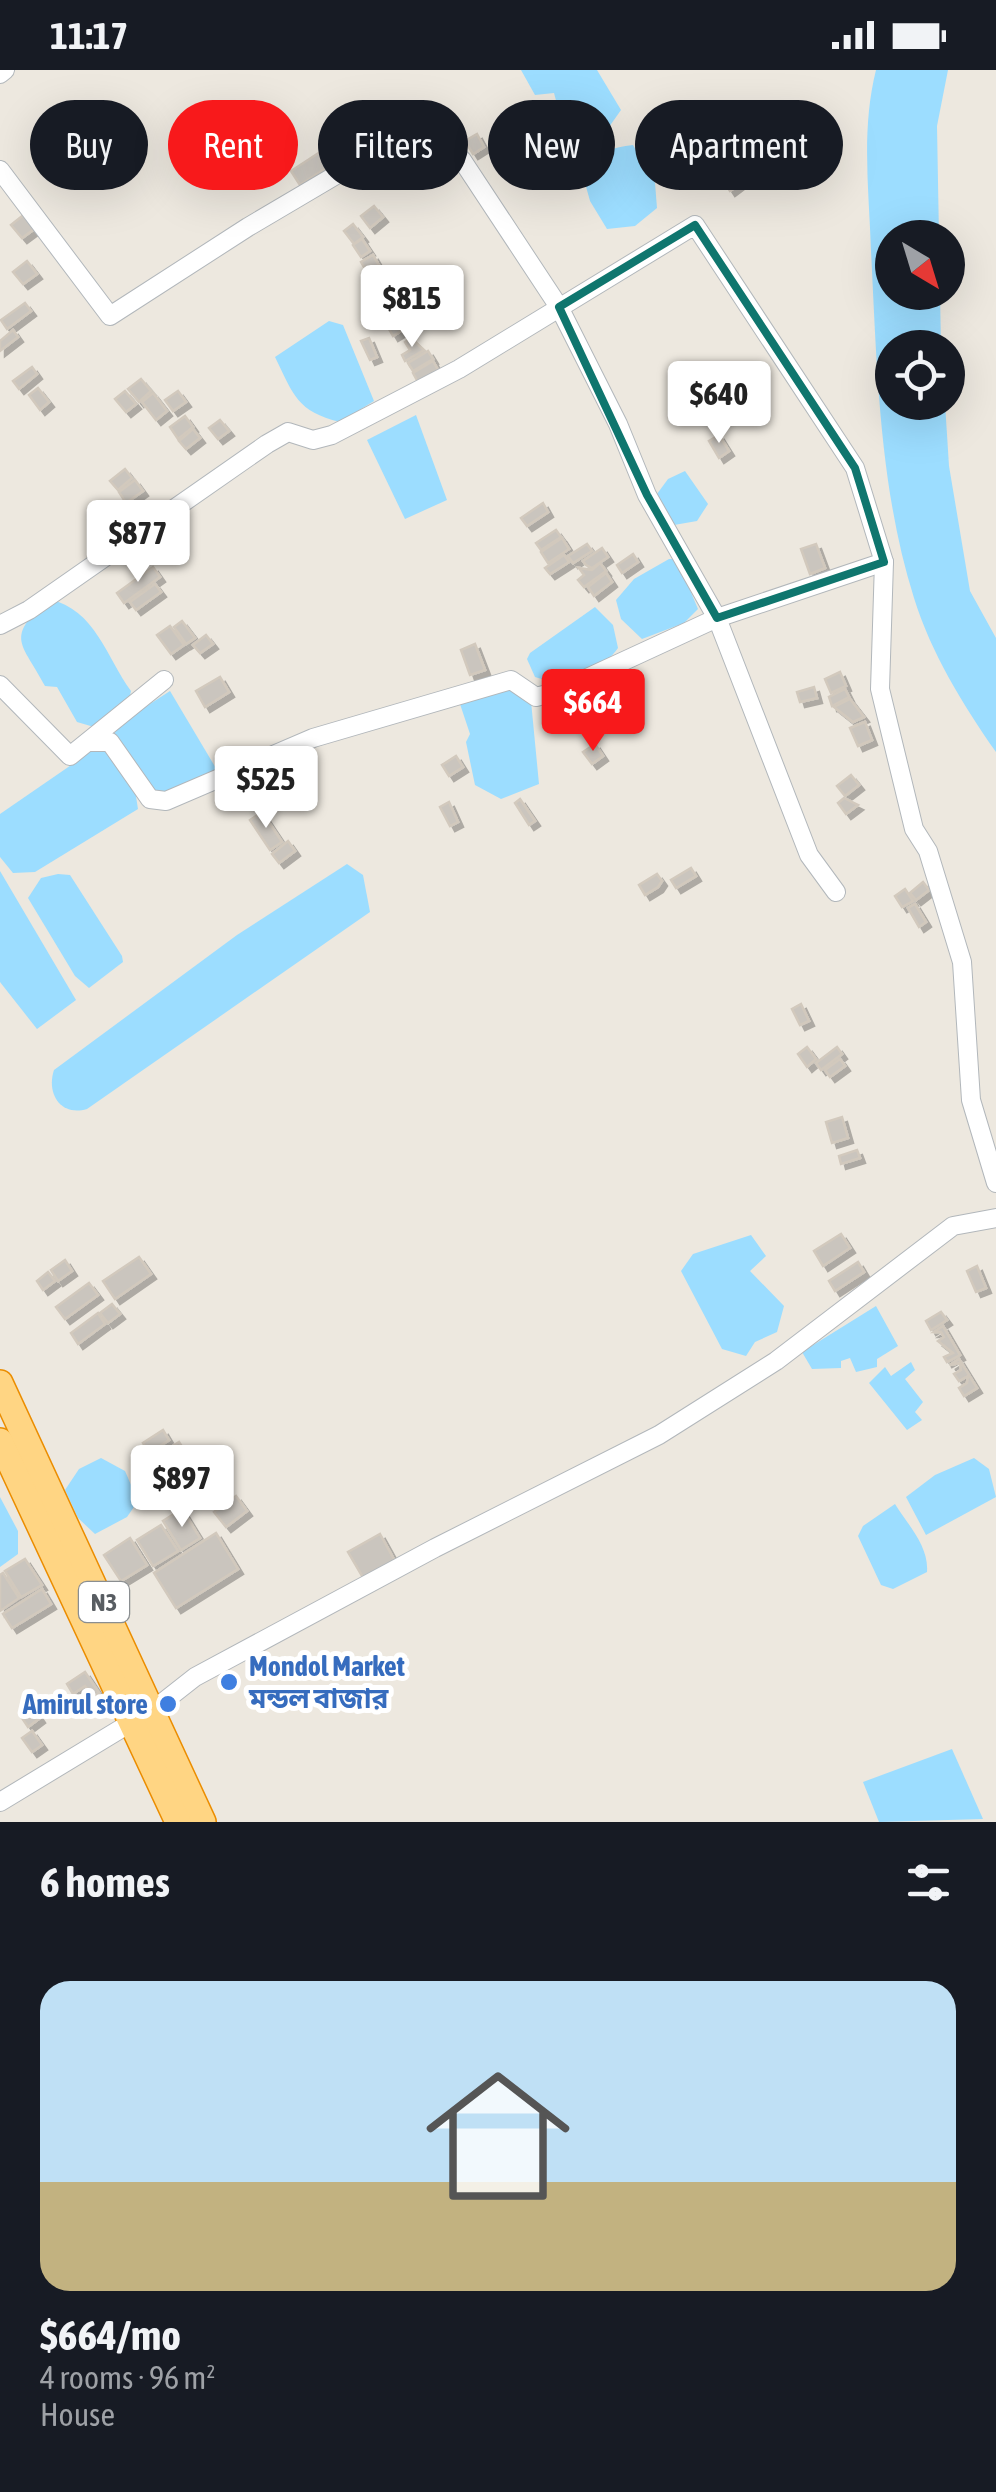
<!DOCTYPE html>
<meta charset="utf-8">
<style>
body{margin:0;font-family:"Asap Condensed","Noto Sans Bengali",sans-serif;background:#20242c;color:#f1f3f6;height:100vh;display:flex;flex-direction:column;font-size:38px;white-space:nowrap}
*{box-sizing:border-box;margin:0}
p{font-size:32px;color:#9ea1a6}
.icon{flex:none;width:55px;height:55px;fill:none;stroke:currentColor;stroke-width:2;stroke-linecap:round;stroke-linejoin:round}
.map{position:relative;height:1752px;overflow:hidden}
.details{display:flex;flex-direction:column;background:#171b24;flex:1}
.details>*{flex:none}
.hud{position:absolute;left:30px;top:30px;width:938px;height:90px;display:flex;gap:20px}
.needle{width:65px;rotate:142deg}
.fabs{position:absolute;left:875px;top:150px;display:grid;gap:20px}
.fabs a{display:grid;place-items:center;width:90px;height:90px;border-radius:50%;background:#171b24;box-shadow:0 10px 40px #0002;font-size:50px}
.price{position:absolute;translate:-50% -85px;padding:0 22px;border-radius:10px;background:#fff;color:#222;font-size:32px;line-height:65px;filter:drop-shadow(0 2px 5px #0008)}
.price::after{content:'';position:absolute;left:50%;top:60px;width:30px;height:22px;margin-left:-15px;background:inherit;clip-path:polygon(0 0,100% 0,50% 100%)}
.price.current{background:#f8191b;color:#fff}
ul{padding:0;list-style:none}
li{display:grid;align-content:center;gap:20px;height:530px;padding:0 40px}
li+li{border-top:2px solid #363941}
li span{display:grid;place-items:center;height:310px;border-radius:30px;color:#555}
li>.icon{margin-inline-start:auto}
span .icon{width:180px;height:180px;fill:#fffc;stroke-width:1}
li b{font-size:42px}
h2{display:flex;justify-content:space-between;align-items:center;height:120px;padding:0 40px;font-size:42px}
.tag{padding:0 35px;border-radius:45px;background:#171b24;box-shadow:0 10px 40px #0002;font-size:35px;line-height:90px}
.tag.current{background:#f8191b;color:#fff}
.status{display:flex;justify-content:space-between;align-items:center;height:70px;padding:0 50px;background:#171b24;direction:ltr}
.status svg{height:28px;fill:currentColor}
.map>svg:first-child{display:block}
</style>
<div class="status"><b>11:17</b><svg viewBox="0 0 49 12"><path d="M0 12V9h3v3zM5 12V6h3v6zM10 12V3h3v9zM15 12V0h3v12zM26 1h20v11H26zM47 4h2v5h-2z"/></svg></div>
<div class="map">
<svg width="996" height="1752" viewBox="0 0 996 1752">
<defs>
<filter id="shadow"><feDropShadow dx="5" dy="5" stdDeviation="0" flood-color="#0004"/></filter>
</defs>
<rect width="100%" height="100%" fill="#ede8df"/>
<g fill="#9cddff">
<polygon points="521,0 597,0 621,40 609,57 565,64 554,23 535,25"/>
<path d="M876 0H948L937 56 939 167 892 168V222L940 223 941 277 892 278V332L945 333 949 396 970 521 996 568V682C963 635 931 583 914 528 879 417 877 296 871 181 869 120 861 60 876 0Z"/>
<path d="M633 75 655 113 657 138 635 156 607 159 590 131 582 102C592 84 613 77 633 75Z"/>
<path d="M329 251 343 255 374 331 340 352C297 341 294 326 275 287Z"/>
<polygon points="416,345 447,430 405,449 367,370"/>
<polygon points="685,401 708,434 697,451 674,455 662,443 657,424 668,409"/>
<polygon points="669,489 677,489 698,539 684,553 642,569 621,549 616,530 634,509"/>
<path d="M49 529C96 540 106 587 131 621L129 629 94 657 77 652 57 617 45 616C22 572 4 569 49 529Z"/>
<path d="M595 537 613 555 618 578C603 600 561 617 535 607L527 589 530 583Z"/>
<polygon points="509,613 531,631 539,714 501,729 475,715 466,672 470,664 459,631"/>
<polygon points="170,621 217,700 161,727 122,682 114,664 122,652"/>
<polygon points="103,679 134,714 138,739 35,802 13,803 0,787 0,744 93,680"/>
<path d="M347 794 363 805 370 842 87 1039C61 1047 46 1024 54 1000L237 865Z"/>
<polygon points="0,801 76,930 37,959 0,912"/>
<polygon points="58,804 70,805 122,886 123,892 89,918 75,906 28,828 41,808"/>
<polygon points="751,1165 766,1186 750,1201 784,1236 777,1262 755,1272 746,1286 722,1279 681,1201 693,1184"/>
<polygon points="876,1236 898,1276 877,1289 877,1297 856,1302 850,1288 841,1291 841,1298 812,1299 802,1282"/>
<polygon points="911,1292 915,1300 905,1309 923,1332 915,1342 922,1350 907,1360 869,1313 885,1297 891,1306"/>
<polygon points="101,1388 125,1401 138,1431 127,1447 95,1464 78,1448 65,1420 79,1399"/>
<polygon points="974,1388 989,1399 996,1427 926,1465 906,1427 935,1405"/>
<polygon points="0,1427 18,1461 18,1484 0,1497"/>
<path d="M895 1434C908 1455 929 1476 927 1502L893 1519 881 1515 858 1466 863 1456Z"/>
<polygon points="952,1679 983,1749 879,1752 863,1712"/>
</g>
<g fill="#cac5be" stroke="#d2c9bd" stroke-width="2.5" filter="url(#shadow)">
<polygon points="397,35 407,51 361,81 351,65"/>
<polygon points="477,64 484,77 473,84 465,71"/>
<polygon points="340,69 349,83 300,115 291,101"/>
<polygon points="718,69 724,78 708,88 702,79"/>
<polygon points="729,101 738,115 730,121 721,107"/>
<polygon points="374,136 383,147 370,158 361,146"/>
<polygon points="26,143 37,157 22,168 11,155"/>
<polygon points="353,154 363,167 354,174 344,161"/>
<polygon points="362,169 370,181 361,187 353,175"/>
<polygon points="373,185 387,209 375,216 361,192"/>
<polygon points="27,191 37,204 23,214 13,202"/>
<polygon points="388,212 398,229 389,234 379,217"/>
<polygon points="25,233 31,241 7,259 1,250"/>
<polygon points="403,234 414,253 393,266 382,247"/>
<polygon points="13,260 18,267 0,281 0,271"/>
<polygon points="369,268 377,287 370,290 361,271"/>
<polygon points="411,268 424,280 405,291 402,285 410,280 405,272"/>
<polygon points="428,281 433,289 413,301 408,293"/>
<polygon points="433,291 438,300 418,312 413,303"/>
<polygon points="32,297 37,304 19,319 13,311"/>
<polygon points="141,309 151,321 139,332 128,319"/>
<polygon points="38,318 49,332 40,340 29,325"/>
<polygon points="125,321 136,334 126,342 115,329"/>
<polygon points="178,321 186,332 173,341 165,330"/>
<polygon points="153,323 167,341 156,350 142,332"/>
<polygon points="185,346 193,357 178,369 170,357"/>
<polygon points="220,350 229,361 218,369 209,358"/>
<polygon points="193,359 200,368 186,379 179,371"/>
<polygon points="719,365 729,381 719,388 709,371"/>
<polygon points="125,399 132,408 118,420 110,411"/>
<polygon points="135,410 143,421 126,433 119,422"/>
<polygon points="543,433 548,442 527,456 521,448"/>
<polygon points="168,452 177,464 156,480 147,468"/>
<polygon points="556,460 561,467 541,480 536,473"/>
<polygon points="562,468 569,479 548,493 541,482"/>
<polygon points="172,470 178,477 163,488 157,481"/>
<polygon points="587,474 592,481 573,493 568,486"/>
<polygon points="816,474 825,498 810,504 801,479"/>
<polygon points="602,478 608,487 592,498 586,495 583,491"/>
<polygon points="633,484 638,492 622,503 617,495"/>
<polygon points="564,485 569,492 550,504 545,498"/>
<polygon points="600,493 606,501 584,517 578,510 584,505 579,498 592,500"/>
<polygon points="153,497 160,507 124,533 117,523"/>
<polygon points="606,503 612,512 594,526 588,517"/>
<polygon points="155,514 161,522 136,540 130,532"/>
<polygon points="182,551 195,568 186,574 174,557"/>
<polygon points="170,556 184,575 171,584 157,565"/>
<polygon points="206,565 213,574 200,583 193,575"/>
<polygon points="475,574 485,600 470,605 461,580"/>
<polygon points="840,602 846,616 831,623 825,609"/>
<polygon points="220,607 229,622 205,637 196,621"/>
<polygon points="814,617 817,628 800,632 797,622"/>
<polygon points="580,618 590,634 581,639 571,623"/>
<polygon points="845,619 849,627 832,636 829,627"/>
<polygon points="850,629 864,647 853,652 834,637"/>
<polygon points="865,652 872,670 858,676 850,658"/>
<polygon points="595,674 603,686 592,694 583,682"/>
<polygon points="456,686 463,697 449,706 442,695"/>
<polygon points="851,705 859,715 845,726 837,716"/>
<polygon points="844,728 858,735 846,744 838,733"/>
<polygon points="520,729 535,751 529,755 515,733"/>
<polygon points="449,732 458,752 450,756 440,737"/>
<polygon points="262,742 282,772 270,780 250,750"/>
<polygon points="288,771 295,781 279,793 272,784"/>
<polygon points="691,798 696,806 676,818 671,810"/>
<polygon points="657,804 662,811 658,817 645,825 639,815"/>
<polygon points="923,812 929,820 916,830 910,823"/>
<polygon points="905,819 913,831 902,837 895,826"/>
<polygon points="915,834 926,852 919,857 908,838"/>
<polygon points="801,934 809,951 800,955 792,939"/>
<polygon points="807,977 816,989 807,997 798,984"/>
<polygon points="837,977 842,984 821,1000 816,993"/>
<polygon points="840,989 845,996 830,1007 825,1000"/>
<polygon points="842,1047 848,1068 832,1073 826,1052"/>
<polygon points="857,1080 860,1088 841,1094 839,1086"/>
<polygon points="841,1164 850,1178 823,1196 814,1181"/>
<polygon points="139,1187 151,1204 115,1229 103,1211"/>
<polygon points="65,1190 72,1201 58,1211 51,1200"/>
<polygon points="858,1192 864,1202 835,1221 829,1211"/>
<polygon points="977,1196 986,1218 976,1222 967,1201"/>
<polygon points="48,1202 55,1211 43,1220 37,1211"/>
<polygon points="89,1213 98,1225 65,1249 56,1237"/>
<polygon points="112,1234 120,1244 108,1253 100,1243"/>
<polygon points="941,1242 947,1250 931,1260 926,1251"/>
<polygon points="98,1243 105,1254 78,1274 71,1263"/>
<polygon points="943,1256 960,1285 947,1292 944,1287 953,1283 938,1271 944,1267 941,1262 934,1262"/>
<polygon points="959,1289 977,1318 964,1326 959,1318 967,1313 968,1306 959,1311 954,1304 961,1300 960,1293 950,1295"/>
<polygon points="163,1360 169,1370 149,1383 143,1373"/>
<polygon points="179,1372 188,1386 163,1402 154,1388"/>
<polygon points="236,1426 247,1441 226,1457 214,1442"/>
<polygon points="182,1439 200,1468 181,1480 163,1451"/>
<polygon points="161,1455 178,1481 153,1496 137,1470"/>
<polygon points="216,1463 238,1499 176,1538 154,1503"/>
<polygon points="380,1464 396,1493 365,1511 348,1482"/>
<polygon points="130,1468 147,1495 121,1511 104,1485"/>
<polygon points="25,1489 42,1515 21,1527 5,1501"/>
<polygon points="3,1503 19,1528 0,1541 0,1505"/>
<polygon points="42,1519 51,1534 12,1558 3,1544"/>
<polygon points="85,1602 99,1623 93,1627 85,1616 73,1624 67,1614"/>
<polygon points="32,1636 40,1648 28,1657 20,1645"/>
<polygon points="32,1661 42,1675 32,1682 22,1668"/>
</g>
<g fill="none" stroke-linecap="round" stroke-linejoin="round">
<g stroke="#b2b7bb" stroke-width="20">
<g id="minor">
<polyline points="0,4 5,0"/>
<polyline points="0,100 110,246 248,157 409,62 439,71 462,90 559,237 618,354 647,425 717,548 809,785 836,822"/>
<polyline points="0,555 29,540 267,374 288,362 313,370 332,365 459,299 695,155 855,398 884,492 880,619 914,759 928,781 962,892 971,1030 996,1113"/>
<polyline points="0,615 70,686 164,610"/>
<polyline points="88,672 110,672 150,729 166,731 313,668 511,610 536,627 559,621 717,548 884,492"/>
<polyline points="153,1640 195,1607 435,1478 659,1365 776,1291 953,1156 996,1148"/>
<polyline points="0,1732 132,1652"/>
</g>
</g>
<g stroke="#eb8d00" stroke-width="28">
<g id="highway">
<polyline points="0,1313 203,1752"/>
<polyline points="0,1371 178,1752"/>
</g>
</g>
<use href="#minor" stroke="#fff" stroke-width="18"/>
<use href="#highway" stroke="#ffd583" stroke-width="25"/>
</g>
<path fill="none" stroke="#0f766e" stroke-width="8" stroke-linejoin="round" d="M695 155 855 398 884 492 717 548 647 425 559 237Z"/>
<g fill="#3f7fe0" stroke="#fff" stroke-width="4">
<circle cx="229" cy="1612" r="10"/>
<circle cx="168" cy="1634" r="10"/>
</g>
<g text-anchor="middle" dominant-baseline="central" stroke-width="10" stroke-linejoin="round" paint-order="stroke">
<rect fill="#fff" stroke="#8a8e91" stroke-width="2.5" x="79" y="1512" width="50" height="40" rx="8"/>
<g font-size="25" font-weight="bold" fill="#585d62">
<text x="104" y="1532">N3</text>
</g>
<g font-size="28" font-weight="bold" fill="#366cbe" stroke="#fff" text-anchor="start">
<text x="249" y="1596">Mondol Market<tspan x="249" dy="32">মন্ডল বাজার</tspan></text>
<text x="148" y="1634" text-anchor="end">Amirul store</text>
</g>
</g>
</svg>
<div class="fabs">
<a><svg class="needle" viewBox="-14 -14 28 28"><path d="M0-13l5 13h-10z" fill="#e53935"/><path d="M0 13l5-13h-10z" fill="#9ea1a6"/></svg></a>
<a><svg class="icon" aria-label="locate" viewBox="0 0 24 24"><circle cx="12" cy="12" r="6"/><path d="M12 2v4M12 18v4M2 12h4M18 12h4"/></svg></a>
</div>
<b class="price" style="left:412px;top:280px">$815</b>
<b class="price" style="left:719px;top:376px">$640</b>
<b class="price" style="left:138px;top:515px">$877</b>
<b class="price current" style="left:593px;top:684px">$664</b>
<b class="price" style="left:266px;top:761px">$525</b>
<b class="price" style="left:182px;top:1460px">$897</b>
<div class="hud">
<a class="tag">Buy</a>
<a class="tag current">Rent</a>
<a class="tag">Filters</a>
<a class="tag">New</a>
<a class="tag">Apartment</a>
</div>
</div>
<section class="details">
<h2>6 homes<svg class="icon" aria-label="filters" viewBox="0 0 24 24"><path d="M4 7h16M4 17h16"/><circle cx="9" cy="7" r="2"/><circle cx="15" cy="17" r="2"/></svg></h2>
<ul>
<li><span style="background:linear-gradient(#bfe0f5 65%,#c2b280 0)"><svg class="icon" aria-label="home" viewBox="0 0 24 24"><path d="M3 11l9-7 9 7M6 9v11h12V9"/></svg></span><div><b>$664/mo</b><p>4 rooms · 96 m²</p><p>House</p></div></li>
</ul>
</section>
